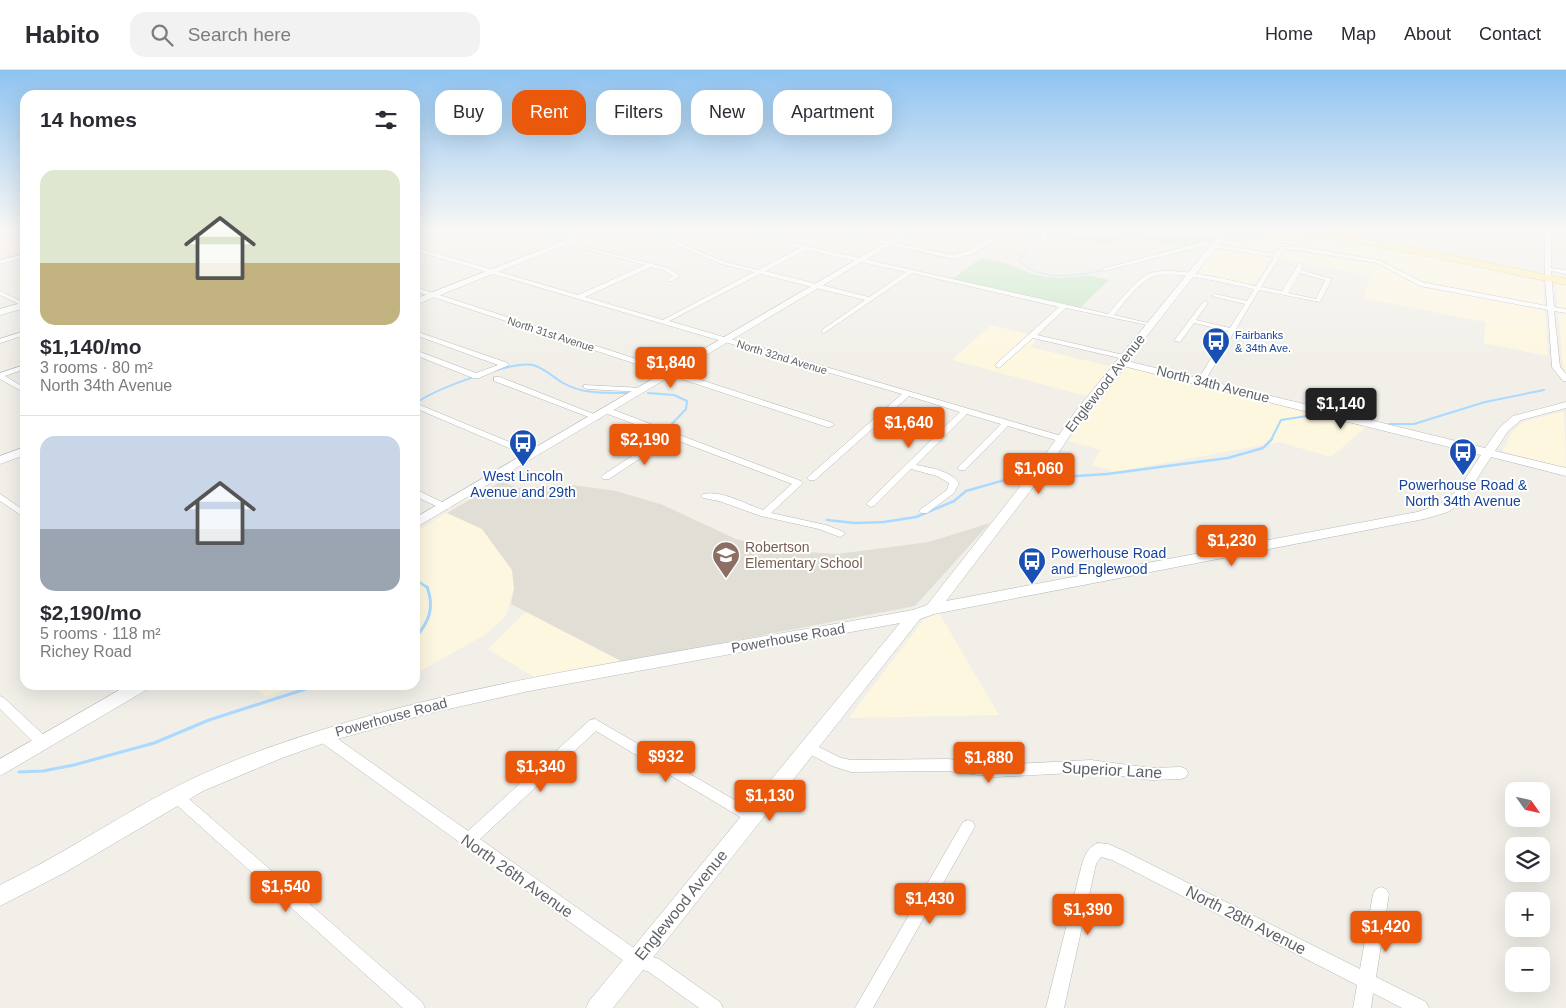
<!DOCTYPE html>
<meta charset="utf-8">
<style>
body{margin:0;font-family:Helvetica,sans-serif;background:#f2f2f3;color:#2b2b33;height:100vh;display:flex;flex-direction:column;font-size:19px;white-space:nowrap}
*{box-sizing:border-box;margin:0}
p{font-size:16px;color:#7c7c81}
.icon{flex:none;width:28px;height:28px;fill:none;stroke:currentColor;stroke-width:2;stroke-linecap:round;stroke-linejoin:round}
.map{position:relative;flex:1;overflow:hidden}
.side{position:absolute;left:20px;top:20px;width:400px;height:600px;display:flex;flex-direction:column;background:#fff;border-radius:15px;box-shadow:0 5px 20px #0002}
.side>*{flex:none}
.guide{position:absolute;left:435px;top:20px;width:475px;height:45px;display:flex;gap:10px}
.needle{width:32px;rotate:124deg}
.fabs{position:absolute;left:1505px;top:712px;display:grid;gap:10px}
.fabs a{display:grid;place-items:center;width:45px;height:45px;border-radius:10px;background:#fff;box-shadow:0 5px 20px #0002;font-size:25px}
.price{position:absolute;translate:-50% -42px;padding:0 11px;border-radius:5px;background:#ea580c;color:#fff;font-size:16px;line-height:32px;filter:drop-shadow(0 1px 2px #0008)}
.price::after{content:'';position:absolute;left:50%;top:30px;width:15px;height:11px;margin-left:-8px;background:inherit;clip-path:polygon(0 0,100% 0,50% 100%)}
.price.current{background:#222;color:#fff}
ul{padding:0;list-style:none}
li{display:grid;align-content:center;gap:10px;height:265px;padding:0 20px}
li+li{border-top:1px solid #e1e1e2}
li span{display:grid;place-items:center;height:155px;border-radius:15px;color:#555}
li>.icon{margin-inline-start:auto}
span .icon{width:90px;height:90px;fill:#fffc;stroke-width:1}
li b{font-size:21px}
h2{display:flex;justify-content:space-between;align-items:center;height:60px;padding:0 20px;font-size:21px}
.tag{padding:0 18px;border-radius:15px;background:#fff;box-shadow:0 5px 20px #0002;font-size:18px;line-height:45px}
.tag.current{background:#ea580c;color:#fff}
header{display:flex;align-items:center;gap:30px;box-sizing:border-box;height:70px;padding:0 25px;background:#fff;border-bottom:1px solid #e1e1e2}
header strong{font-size:24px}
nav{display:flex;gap:28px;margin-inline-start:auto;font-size:18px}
.search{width:350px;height:45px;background:#f2f2f3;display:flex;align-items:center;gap:12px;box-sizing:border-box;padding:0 18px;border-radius:15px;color:#7c7c81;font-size:19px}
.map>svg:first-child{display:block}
</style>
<header>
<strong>Habito</strong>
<div class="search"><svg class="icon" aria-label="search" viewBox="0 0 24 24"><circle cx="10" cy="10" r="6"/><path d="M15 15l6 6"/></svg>Search here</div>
<nav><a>Home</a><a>Map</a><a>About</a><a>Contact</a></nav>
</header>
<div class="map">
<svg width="1566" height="938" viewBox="0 0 1566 938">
<rect width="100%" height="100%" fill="#f1efe8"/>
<g fill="#fef7e0">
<polygon points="1280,161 1433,187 1543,212 1548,286 1484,273 1485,252 1363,228 1370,206 1271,187 1253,216 1197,204 1216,179 1224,175"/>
<polygon points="1556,215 1566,215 1566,301 1563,297"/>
<polygon points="991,255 1039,267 1030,277 1113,297 1090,327 952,290"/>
<polygon points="1127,297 1134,298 1368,355 1331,387 1279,372 1115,402 1092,395 1101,380 1068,371"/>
<polygon points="1564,341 1566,398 1504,382 1503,380 1512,362 1523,352"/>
<polygon points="447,443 482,459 512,500 514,518 506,546 486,564 415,604 415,462"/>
<polygon points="526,542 623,592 534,607 488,579"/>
<polygon points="939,543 999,645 849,648 923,550"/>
<polygon points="251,615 301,615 266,626"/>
</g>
<polygon fill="#e1ded6" points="502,411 518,418 573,415 616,421 663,435 736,469 792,481 837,484 929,472 990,453 915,536 623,592 511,534 514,518 512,500 482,459 447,443"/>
<polygon fill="#fce8e6" points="0,160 25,160 25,184 0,191"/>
<g fill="#c5e8c5">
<polygon points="1054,160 1138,162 1140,160 1220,160 1209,173 1188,177 1129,166 1107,175 1050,164"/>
<polygon points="981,188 1009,194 1032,204 1046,207 1063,208 1087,205 1109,210 1080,238 952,209"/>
</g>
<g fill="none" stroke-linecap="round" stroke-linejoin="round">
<g stroke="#aadaff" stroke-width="1">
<path d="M1041 160 1019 190C1040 213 1078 205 1106 200"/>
<polyline points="1229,170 1272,160"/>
<polyline points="1152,189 1191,179"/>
</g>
<g stroke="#aadaff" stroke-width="2">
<polyline points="648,323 674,325 687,331 686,339 667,359"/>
<path d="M419 331C439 318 510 291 533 295 544 298 553 307 563 313 582 324 605 323 627 323"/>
<polyline points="1389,354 1414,354 1485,332 1544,320"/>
<polyline points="1271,370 1281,350 1320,344"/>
</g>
<g stroke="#aadaff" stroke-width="2.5">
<polyline points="1046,408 1107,404 1228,388 1263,378 1272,369"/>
<polyline points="827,450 855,453 884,452 916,447 954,431 966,421 1026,404"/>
<polyline points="415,509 428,518"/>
</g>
<g stroke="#aadaff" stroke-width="3">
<path d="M415 568C429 552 435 538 427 517"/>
<polyline points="19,702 43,701 74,695 154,673 209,650 318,615"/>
</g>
<g stroke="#b5b8bc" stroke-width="1">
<g id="street">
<polygon points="436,160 444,160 415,171 415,167"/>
<polygon points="511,160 519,160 480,175 475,174"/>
<polygon points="541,160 551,160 580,169 577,171"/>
<path d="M629 160C663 160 693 181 724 191 735 195 747 197 758 200L800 178 724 160H735L1108 244C1120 231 1131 215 1146 205 1166 193 1232 211 1256 216L1274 187 1204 176 1104 201 1101 199 1204 172 1275 184 1280 177 1296 176 1379 190 1422 212 1547 236 1545 209V160H1551V198L1566 200V204L1551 201 1554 237 1566 239V243L1554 241 1560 297 1566 304V311H1563L1552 297 1548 240 1420 216 1377 193 1296 180H1284L1261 217 1282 221 1299 193H1303L1301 200 1332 209 1320 232 1259 220 1205 311 1201 313 1197 311 1228 261 1194 253 1180 272 1174 271 1203 232 1205 231 1208 233 1196 250 1230 258 1245 234 1212 226 1215 224 1247 231 1254 219C1233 215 1169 198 1152 207 1136 215 1125 232 1114 245L1152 254V256L1066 238 1037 265 1128 286V290L1033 268 999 298 995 296 996 294 1059 237 912 203 824 263 822 262V260L865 230 760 204 669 251 1065 367 1066 369 1062 372 1008 356 965 400H959L958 398 959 396 1001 354 967 344 916 395C931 398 949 400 959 413L954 423 927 443H921L919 441 921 439 947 420 949 413 937 406 911 399 874 436 871 437 866 434 868 432 960 342 909 326 815 410H809L807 408 809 406 902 324 415 181V177L578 225 645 195 566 174V172L668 198 679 205V207L671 211H667V209L673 206 664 200 651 197 585 227 663 250 754 202 721 194 667 171ZM806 180 906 202 869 227 765 201ZM1299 203 1325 210 1316 229 1288 223Z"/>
<path d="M824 160H835L953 185 971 180 986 170 943 160H954L988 168 994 160H999C997 163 995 169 993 170 984 181 967 186 953 189Z"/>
<polygon points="1042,160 1048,160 1046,169 1043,171 1040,169"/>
<polygon points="25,184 25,188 0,194 0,190"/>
<polygon points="415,217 833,353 834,355 830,357 827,357 415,221"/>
<polygon points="0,221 25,233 25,237 0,225"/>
<polygon points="25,261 25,265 0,273 0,269"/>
<polygon points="415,261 508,293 509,295 479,308 473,308 415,285 415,280 476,303 498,295 415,265"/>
<polygon points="25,295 25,299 5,306 25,318 25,323 0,309 0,303"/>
<polygon points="494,307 500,307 601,347 600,349 594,349 494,311"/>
<polygon points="584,315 643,318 647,320 643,322 587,319 583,317"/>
<polygon points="415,333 536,383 537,385 533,388 530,387 415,338"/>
<path d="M605 339H611L801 411 803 413 801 415 771 443 826 455 844 462 845 464 840 467 819 459 761 446 719 431 703 428 701 426 703 424C722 420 745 434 763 440L792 414 671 368 609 409H603L601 407 603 405 664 365 605 343Z"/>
<polygon points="415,419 448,435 450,437 448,439 442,439 415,426"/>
<polygon points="0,424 25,441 25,448 0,431"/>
<polygon points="0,626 4,628 48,669 50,673 48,677 43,678 38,677 0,639"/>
<polygon points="595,649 757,743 759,747 757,751 752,753 747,751 596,661 480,769 641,883 659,889 720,932 723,938 699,938 649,902 631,896 318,670 317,666 318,662 323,661 328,662 468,761 590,650"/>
<polygon points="809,672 841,688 851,690 948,689 995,695 1091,690 1151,698 1181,697 1186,699 1188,703 1186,707 1181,709 1151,710 1091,702 995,707 948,701 851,702 832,696 804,681 802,677 804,673"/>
<polygon points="176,720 181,722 422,932 425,938 403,938 171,730 169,726 171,722"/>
<polygon points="968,750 973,752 975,756 973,760 873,938 855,938 963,752"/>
<path d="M1098 773 1108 774 1122 780 1360 899 1373 824 1376 819 1381 817 1386 819 1389 824 1376 907 1426 932 1429 938H1402L1373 923 1371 938H1353L1357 915 1112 790 1101 787 1096 794 1064 938H1046L1082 794C1085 785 1088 777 1098 773Z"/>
</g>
</g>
<g stroke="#b6babf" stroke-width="1">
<g id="secondary">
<polygon points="592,160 603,160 415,235 415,229"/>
<polygon points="907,160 916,160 415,458 415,448"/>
<path d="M1223 160H1230L1127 291 1485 378 1500 357 1513 346 1566 332V338L1521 350 1508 361 1495 381 1566 398V406L1491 387 1462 432 1448 442 1424 449 934 544 920 549 613 938H586L590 930 900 553 529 621 426 644 327 672 282 688 203 721 64 803 0 836V815C75 779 143 728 221 696 348 644 483 616 618 592 716 574 815 558 913 540L927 535 1045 385 1075 342ZM1123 296 1481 385C1459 417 1457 431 1417 442L946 531 1053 391 1083 346Z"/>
<polygon points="25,232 25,238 0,245 0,239"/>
<polygon points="25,377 25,385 0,394 0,386"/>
<polygon points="128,615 150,615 148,619 0,706 0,689"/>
</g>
</g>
<g stroke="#f2c960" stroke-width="1">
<polygon id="primary" points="1289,160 1309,160 1427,180 1566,209 1566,215 1427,186"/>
</g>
<use href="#street" fill="#fff" fill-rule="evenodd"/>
<use href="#secondary" fill="#fff" fill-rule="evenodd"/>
<use href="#primary" fill="#fff2af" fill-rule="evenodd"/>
</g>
<linearGradient id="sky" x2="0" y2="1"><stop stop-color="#8fc3f1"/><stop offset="0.55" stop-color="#f9f8f5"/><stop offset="1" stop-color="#f9f8f5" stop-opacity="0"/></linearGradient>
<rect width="1566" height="292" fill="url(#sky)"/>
<defs>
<g id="bus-pin" transform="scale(1.4375)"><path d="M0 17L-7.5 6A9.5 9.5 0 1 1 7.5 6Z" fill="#1a4fb4" stroke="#fff"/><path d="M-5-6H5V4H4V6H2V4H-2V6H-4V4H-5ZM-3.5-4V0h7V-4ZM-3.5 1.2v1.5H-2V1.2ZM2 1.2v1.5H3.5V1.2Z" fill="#fff"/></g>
<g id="school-pin" transform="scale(1.4375)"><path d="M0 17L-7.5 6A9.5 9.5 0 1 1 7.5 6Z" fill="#8d6e63" stroke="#fff"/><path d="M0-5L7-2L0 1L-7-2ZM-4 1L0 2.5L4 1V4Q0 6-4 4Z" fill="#fff"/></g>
</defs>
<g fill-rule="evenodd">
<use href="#bus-pin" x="1216" y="271"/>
<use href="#bus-pin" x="523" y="373"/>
<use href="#bus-pin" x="1463" y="382"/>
<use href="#school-pin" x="726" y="485"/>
<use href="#bus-pin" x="1032" y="491"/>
</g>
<g text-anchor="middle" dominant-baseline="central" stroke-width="4" stroke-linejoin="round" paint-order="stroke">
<g font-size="11" fill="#5f6368" stroke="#fff">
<text transform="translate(551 264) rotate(18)">North 31st Avenue</text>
<text transform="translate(782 287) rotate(17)">North 32nd Avenue</text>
</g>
<g font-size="11" fill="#164399" stroke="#fff" text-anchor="start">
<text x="1235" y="265">Fairbanks<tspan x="1235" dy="13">&amp; 34th Ave.</tspan></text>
</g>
<g font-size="14" fill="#5f6368" stroke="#fff">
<text transform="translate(1105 313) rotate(-52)">Englewood Avenue</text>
<text transform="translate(1213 314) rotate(14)">North 34th Avenue</text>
<text transform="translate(788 568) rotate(-10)">Powerhouse Road</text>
<text transform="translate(391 647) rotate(-15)">Powerhouse Road</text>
</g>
<g font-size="14" fill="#164399" stroke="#fff">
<text x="523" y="406">West Lincoln<tspan x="523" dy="16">Avenue and 29th</tspan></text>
<text x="1463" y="415">Powerhouse Road &amp;<tspan x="1463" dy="16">North 34th Avenue</tspan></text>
<text x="1051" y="483" text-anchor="start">Powerhouse Road<tspan x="1051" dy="16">and Englewood</tspan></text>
</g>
<g font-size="14" fill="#785e54" stroke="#fff" text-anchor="start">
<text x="745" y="477">Robertson<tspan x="745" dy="16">Elementary School</tspan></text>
</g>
<g font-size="16" fill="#5f6368" stroke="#fff">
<text transform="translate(1112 700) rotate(3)">Superior Lane</text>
<text transform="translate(517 806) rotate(35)">North 26th Avenue</text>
<text transform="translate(681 835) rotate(-51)">Englewood Avenue</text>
<text transform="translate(1246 850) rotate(27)">North 28th Avenue</text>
</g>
</g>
</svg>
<div class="fabs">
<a><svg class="needle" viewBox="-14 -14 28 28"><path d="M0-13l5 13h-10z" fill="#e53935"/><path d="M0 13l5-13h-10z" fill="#7c7c81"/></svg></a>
<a><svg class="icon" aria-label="layers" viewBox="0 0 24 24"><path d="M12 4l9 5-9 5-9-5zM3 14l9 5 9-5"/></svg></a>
<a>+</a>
<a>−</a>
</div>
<b class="price" style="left:671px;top:319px">$1,840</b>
<b class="price current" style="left:1341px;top:360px">$1,140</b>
<b class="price" style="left:909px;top:379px">$1,640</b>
<b class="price" style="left:645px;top:396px">$2,190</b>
<b class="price" style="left:1039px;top:425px">$1,060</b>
<b class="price" style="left:1232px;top:497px">$1,230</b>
<b class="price" style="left:666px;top:713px">$932</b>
<b class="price" style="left:989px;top:714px">$1,880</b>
<b class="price" style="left:541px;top:723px">$1,340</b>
<b class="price" style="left:770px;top:752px">$1,130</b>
<b class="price" style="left:286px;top:843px">$1,540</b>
<b class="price" style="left:930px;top:855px">$1,430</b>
<b class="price" style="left:1088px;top:866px">$1,390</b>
<b class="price" style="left:1386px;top:883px">$1,420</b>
<div class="guide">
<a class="tag">Buy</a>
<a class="tag current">Rent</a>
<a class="tag">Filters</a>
<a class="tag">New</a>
<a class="tag">Apartment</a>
</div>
<section class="side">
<h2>14 homes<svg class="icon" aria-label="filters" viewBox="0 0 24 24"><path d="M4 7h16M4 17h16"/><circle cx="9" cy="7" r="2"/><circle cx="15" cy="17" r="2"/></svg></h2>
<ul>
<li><span style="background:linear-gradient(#dfe7d0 60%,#c2b280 0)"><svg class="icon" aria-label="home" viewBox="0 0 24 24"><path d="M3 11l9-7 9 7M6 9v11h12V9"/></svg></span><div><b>$1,140/mo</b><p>3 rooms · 80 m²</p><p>North 34th Avenue</p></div></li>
<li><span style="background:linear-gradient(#c9d6e8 60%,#9aa5b1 0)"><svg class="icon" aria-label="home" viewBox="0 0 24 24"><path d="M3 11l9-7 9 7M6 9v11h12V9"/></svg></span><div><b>$2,190/mo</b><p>5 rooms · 118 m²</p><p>Richey Road</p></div></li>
</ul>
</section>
</div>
